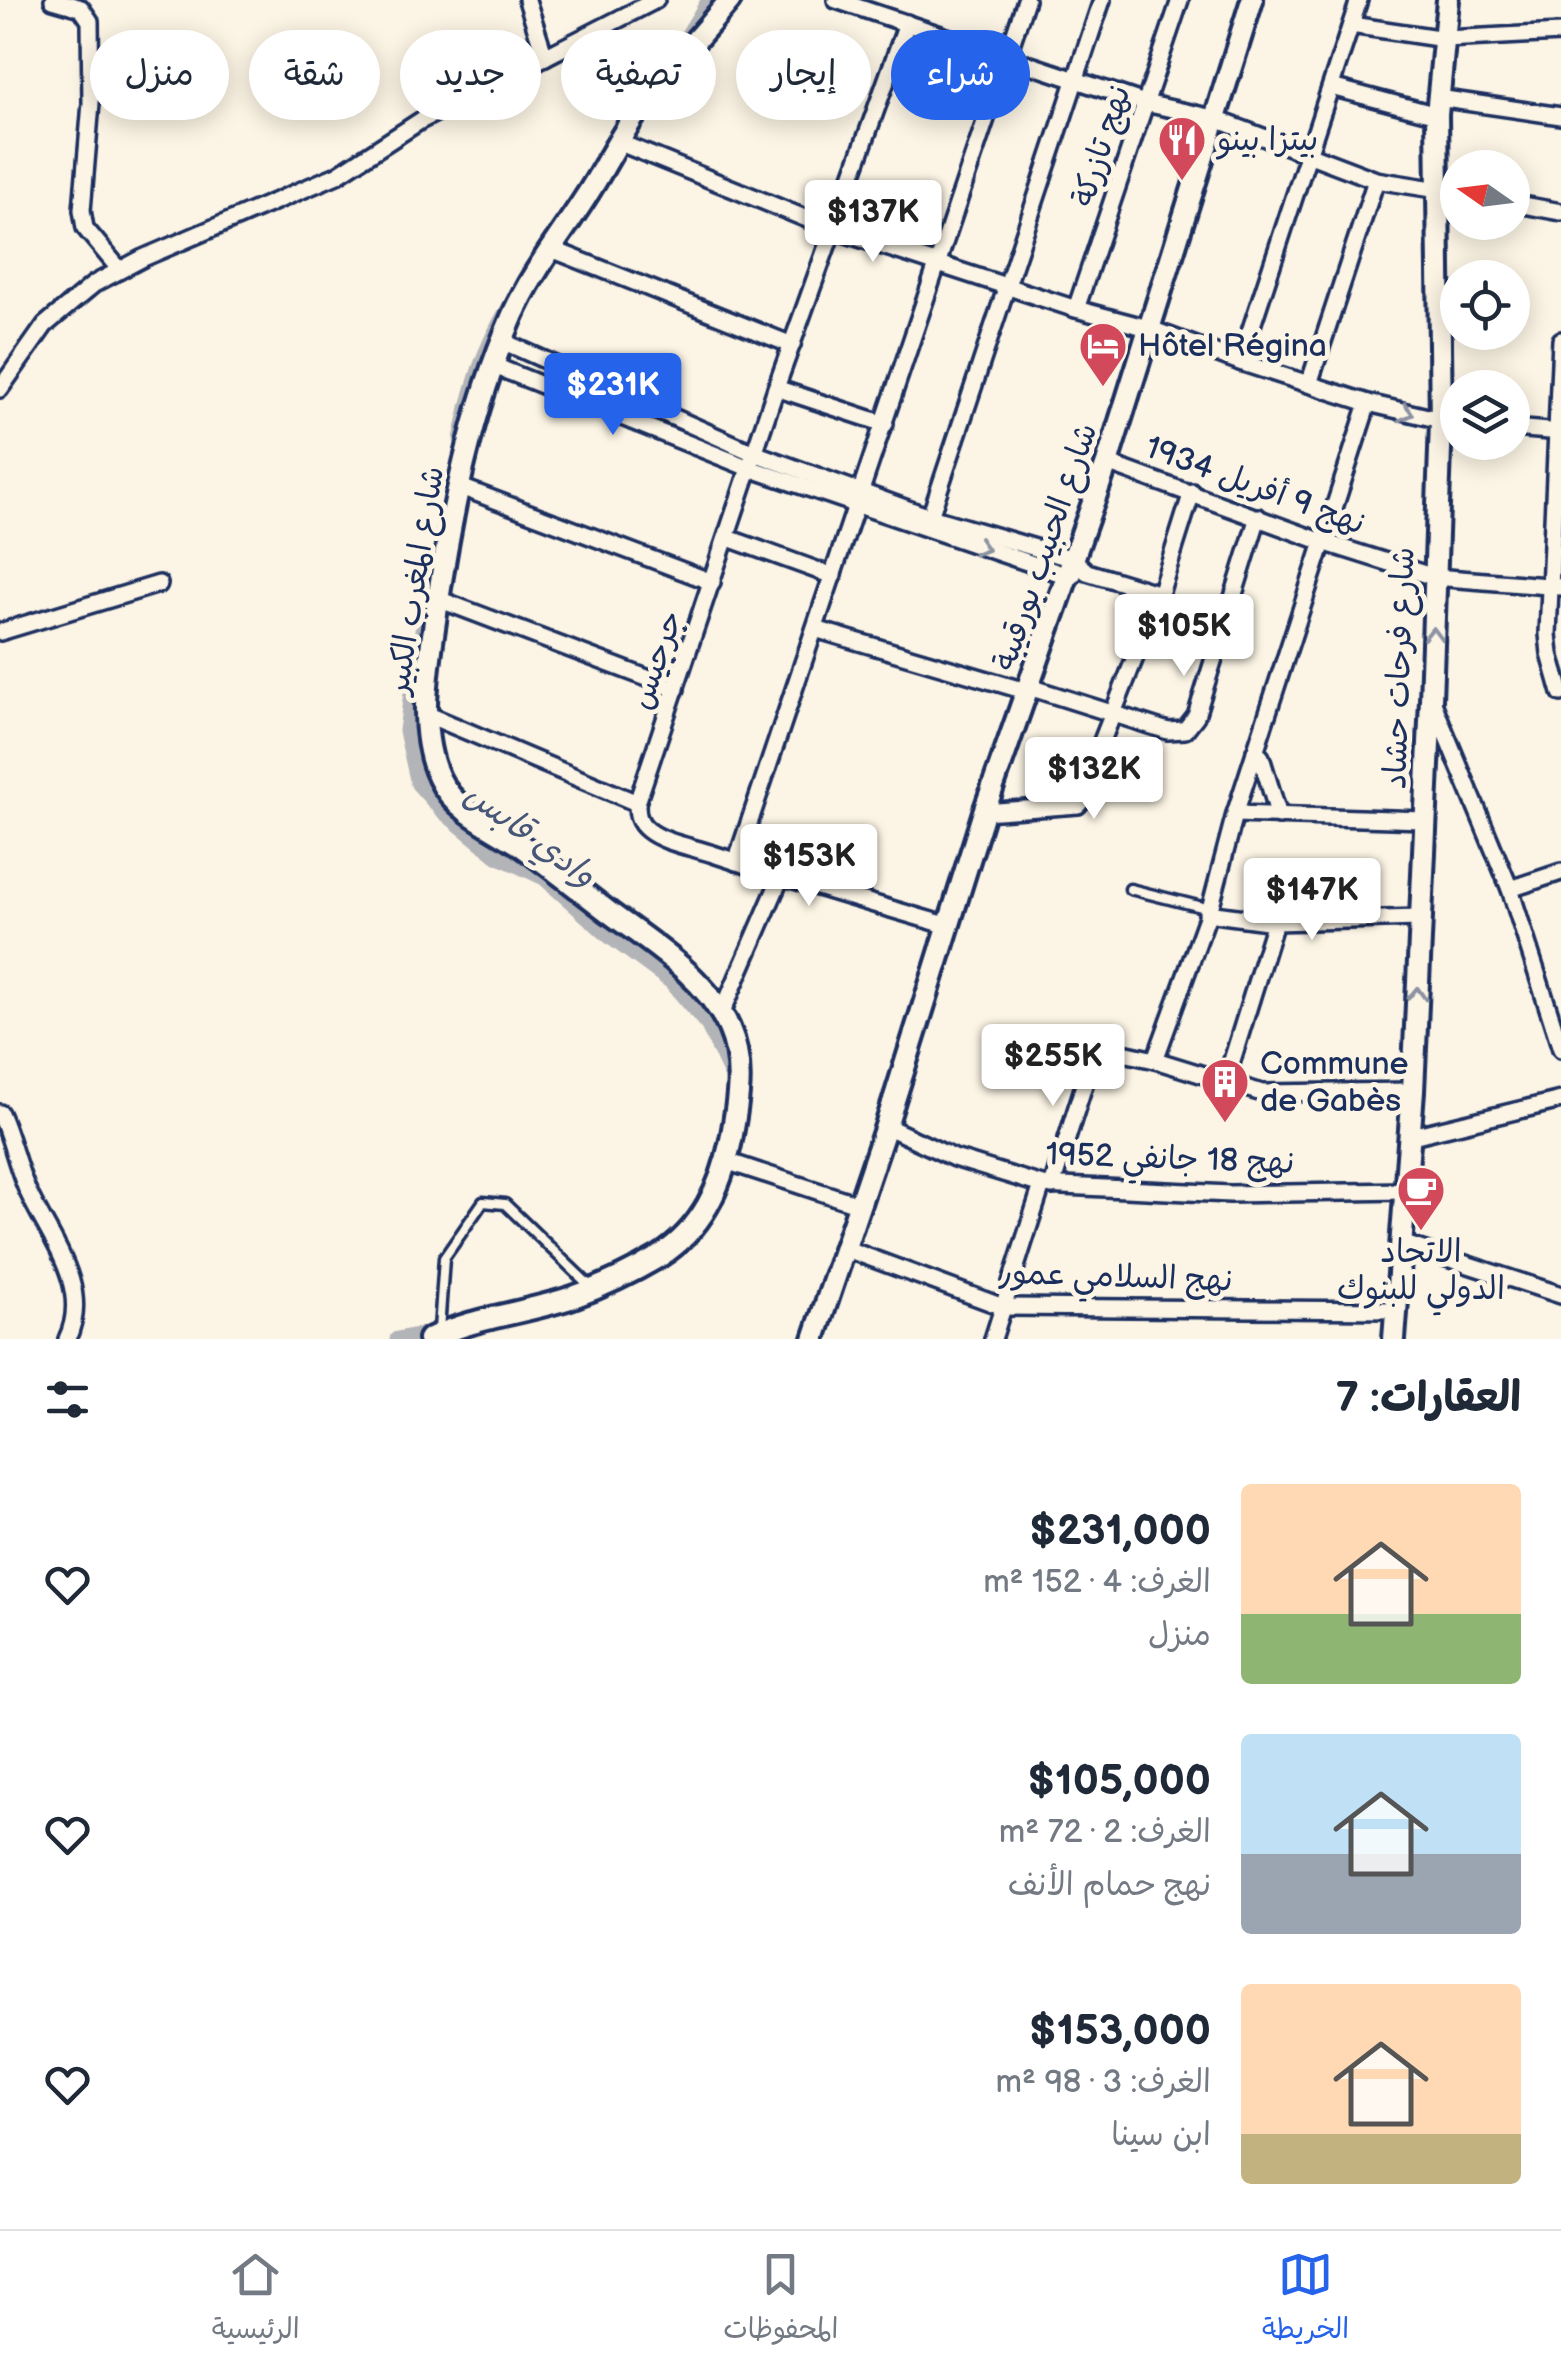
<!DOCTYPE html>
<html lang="ar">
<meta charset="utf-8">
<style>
body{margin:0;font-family:"Balsamiq Sans","Playpen Sans Arabic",sans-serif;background:#f6f6f7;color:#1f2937;direction:rtl;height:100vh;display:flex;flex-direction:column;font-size:38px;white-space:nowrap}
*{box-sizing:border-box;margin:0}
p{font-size:32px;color:#747a83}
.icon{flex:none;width:55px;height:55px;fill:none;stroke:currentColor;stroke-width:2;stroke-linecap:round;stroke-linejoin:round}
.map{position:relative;height:1339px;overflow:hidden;direction:ltr}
.details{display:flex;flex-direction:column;background:#fff;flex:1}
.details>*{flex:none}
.top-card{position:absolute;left:30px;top:30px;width:1000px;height:90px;direction:rtl;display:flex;gap:20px}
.needle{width:65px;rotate:284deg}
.fabs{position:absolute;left:1440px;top:150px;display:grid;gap:20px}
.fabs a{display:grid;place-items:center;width:90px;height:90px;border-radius:50%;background:#fff;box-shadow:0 5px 25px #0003;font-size:50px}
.price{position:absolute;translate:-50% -85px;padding:0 22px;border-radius:10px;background:#fff;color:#222;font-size:32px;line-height:65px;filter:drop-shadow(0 2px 5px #0008)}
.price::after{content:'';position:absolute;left:50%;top:60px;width:30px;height:22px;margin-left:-15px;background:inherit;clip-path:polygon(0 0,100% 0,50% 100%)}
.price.on{background:#2563eb;color:#fff}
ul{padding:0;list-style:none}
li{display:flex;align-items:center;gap:30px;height:250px;padding:0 40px}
li span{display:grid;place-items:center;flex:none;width:280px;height:200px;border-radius:10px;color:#555}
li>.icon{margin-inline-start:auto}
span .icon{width:120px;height:120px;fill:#fffc;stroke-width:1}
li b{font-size:42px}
h2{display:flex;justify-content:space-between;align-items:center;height:120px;padding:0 40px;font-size:42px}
.pill{padding:0 35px;border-radius:45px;background:#fff;box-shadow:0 5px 25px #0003;font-size:35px;line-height:90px}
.pill.on{background:#2563eb;color:#fff}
.dock{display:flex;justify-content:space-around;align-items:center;height:140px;border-top:2px solid #e0e1e3;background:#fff;font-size:28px;color:#747a83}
.dock a{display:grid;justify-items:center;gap:5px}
.dock .on{color:#2563eb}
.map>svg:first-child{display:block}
</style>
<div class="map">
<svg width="1561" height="1339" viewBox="0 0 1561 1339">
<rect width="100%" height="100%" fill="#fcf5e5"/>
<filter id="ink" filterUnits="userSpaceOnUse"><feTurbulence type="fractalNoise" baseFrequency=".01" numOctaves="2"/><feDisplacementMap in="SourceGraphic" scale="20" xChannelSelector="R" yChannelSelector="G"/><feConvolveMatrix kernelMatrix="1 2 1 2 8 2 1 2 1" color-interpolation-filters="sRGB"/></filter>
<g filter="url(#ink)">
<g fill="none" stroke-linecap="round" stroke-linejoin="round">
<g stroke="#b2b4b8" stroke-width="15">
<polyline points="681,46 709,0"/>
<path d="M461 440C470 392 483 349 509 307"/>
<polyline points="429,600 415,661 406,731 418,784 442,811 497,856 544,878 610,937 671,982 708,1026 735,1083"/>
<polyline points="397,1339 437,1331"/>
</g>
<g stroke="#1b2f5e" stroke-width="15">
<g id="lane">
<polyline points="1130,889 1210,909"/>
<polyline points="439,1330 444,1258 483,1202 505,1204 590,1286"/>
</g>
</g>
<g stroke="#1b2f5e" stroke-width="22">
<g id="street">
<polyline points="53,0 81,8 90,21 91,103 82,210 85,228 120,270"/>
<polyline points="527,0 545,57"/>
<polyline points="836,0 1145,103 1213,118 1376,180 1458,193"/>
<path d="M907 23 776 388 637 803C637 814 638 822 648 830 664 843 693 847 713 854 791 880 870 903 949 926"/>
<polyline points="1351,25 1445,39 1561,33"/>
<polyline points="1331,87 1437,115"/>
<polyline points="1438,98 1561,116"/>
<polyline points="618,142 834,230 1076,309 1148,328 1240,362 1368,403 1458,424"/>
<polyline points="1512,203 1561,212"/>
<polyline points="549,248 792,345"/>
<polyline points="1076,309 1180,0"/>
<polyline points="1561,340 1548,634 1550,654 1561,693"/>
<polyline points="502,341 754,453 930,517 1073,559 1087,572 1160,594"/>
<polyline points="1240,362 1359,0"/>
<polyline points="492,365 749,468 1068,576 1073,575"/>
<polyline points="1309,384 1376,180"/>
<polyline points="776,388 885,424"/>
<polyline points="0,389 45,325 94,284 143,258 337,175 420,121 656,0"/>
<polyline points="1512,428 1561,432"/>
<polyline points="1107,463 1323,542 1434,577 1561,587"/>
<polyline points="458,486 712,582"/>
<polyline points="928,523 1102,0"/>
<polyline points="728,538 833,576"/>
<polyline points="438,599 676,689"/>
<polyline points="815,629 1029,692"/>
<polyline points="0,632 159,584"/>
<polyline points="1029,687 1168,731 1185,730 1196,716 1258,517"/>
<polyline points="1433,703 1510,889 1561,1049"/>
<polyline points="426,714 637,803"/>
<polyline points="1255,751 1261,757 1279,816"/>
<polyline points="984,812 1078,805 1090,791 1100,746 1160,594 1192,492"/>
<polyline points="1235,814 1424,820"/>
<polyline points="736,862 1026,0"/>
<polyline points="1510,889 1561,872"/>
<polyline points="1207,913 1275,922 1420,918"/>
<polyline points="721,1015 781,877"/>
<polyline points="1155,1060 1210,909 1235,814 1368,403"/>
<polyline points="1225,1083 1275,922"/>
<path d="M0 1113C11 1137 16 1163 26 1187 46 1234 93 1286 67 1339"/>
<polyline points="886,1126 954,1158 1042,1185 1230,1194 1404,1191"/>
<polyline points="1408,1137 1561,1100"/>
<polyline points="726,1161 860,1205"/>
<polyline points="1052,1186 1096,1047 1155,1060 1262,1093 1413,1091"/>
<polyline points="1401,1243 1561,1295"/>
<polyline points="844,1248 1003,1307 1396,1310"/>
<polyline points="993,1339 1042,1185"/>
</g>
</g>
<g stroke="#1b2f5e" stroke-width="28">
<g id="secondary">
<path d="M429 1339C474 1317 526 1313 573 1297 602 1287 633 1272 660 1256 702 1229 721 1187 731 1140 738 1103 745 1064 729 1028 707 978 652 944 610 913 580 890 550 866 519 844 490 826 454 810 439 778 416 730 429 665 436 614 451 512 471 411 512 317 531 273 560 237 585 198 606 166 622 131 645 101 672 66 702 34 730 0"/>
<polyline points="814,1339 886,1126 984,812 1107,463 1252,0"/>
<polyline points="1394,1339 1413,1091 1431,700 1441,422 1437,115 1448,0"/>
</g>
</g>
<use href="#lane" stroke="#fcf5e5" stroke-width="8"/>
<use href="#street" stroke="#fcf5e5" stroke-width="15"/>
<use href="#secondary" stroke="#fcf5e5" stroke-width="20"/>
</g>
<defs><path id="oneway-chevron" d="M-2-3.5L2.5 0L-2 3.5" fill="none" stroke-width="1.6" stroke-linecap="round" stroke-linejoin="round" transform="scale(2.5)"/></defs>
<g stroke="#8c92a2">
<use href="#oneway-chevron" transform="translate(1407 413) rotate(15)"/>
<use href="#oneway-chevron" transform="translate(982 548) rotate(18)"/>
<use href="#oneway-chevron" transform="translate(1433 634) rotate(-89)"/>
<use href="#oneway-chevron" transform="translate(1417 994) rotate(-88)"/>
</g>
</g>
<defs>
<g id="restaurant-pin" transform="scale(2.5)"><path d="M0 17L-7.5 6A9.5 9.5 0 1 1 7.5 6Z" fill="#d1495b" stroke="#fcf5e5"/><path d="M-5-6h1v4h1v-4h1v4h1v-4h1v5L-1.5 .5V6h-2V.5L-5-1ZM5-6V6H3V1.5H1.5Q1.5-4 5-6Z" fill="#fff"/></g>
<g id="hotel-pin" transform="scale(2.5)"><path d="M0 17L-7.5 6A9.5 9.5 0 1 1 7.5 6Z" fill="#d1495b" stroke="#fcf5e5"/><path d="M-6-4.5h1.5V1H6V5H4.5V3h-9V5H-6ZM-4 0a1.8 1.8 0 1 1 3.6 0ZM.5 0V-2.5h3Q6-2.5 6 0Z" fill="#fff"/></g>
<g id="building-pin" transform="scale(2.5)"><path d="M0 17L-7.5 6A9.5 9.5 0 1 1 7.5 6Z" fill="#d1495b" stroke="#fcf5e5"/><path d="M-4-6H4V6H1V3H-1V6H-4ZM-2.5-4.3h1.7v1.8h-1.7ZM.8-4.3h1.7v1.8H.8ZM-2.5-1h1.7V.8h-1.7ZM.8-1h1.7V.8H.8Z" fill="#fff"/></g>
<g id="cafe-pin" transform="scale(2.5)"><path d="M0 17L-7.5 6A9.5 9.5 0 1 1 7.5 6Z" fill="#d1495b" stroke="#fcf5e5"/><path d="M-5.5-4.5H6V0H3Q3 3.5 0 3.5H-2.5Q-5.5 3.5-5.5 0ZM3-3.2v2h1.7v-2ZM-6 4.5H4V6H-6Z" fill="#fff"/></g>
</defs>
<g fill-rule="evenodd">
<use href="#restaurant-pin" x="1182" y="140"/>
<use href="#hotel-pin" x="1103" y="346"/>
<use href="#building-pin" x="1225" y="1082"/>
<use href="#cafe-pin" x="1421" y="1190"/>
</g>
<g text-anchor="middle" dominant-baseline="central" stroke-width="10" stroke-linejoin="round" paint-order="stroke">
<g font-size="32" fill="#1b2f5e" stroke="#fcf5e5" text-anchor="start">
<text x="1217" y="140">بيتزا بينو</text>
<text x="1138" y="346">Hôtel Régina</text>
<text x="1260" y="1064">Commune<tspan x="1260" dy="37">de Gabès</tspan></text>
<text x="1421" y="1252" text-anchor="middle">الاتحاد<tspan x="1421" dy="37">الدولي للبنوك</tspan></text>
</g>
<g font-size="32" fill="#1b2f5e" stroke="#fcf5e5">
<text transform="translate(1102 146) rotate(-72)">نهج تازركة</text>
<text transform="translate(1255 486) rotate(20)">نهج 9 أفريل 1934</text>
<text transform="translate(1046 547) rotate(-71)">شارع الحبيب بورقيبة</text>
<text transform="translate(416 580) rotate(-81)">شارع المغرب الكبير</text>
<text transform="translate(657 660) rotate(-71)">جرجيس</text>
<text transform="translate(1400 668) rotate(-88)">شارع فرحات حشاد</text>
<text transform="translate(1170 1159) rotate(2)">نهج 18 جانفي 1952</text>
<text transform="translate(1116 1277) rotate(2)">نهج السلامي عمور</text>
</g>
<g font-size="35" font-style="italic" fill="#485779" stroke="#fcf5e5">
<text transform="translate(530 835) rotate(36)">وادي قابس</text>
</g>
</g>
</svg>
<div class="fabs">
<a><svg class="needle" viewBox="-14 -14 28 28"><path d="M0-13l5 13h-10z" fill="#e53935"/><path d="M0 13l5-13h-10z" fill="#747a83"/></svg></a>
<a><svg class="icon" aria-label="locate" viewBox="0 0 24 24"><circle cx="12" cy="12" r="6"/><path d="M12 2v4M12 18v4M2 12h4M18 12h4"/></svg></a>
<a><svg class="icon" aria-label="layers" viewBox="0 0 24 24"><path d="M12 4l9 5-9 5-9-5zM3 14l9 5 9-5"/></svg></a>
</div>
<b class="price" style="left:873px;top:265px">$137K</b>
<b class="price on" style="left:613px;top:438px">$231K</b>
<b class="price" style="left:1184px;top:679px">$105K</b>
<b class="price" style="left:1094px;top:822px">$132K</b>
<b class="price" style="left:809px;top:909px">$153K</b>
<b class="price" style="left:1312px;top:943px">$147K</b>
<b class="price" style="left:1053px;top:1109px">$255K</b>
<div class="top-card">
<a class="pill on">شراء</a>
<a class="pill">إيجار</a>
<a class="pill">تصفية</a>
<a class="pill">جديد</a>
<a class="pill">شقة</a>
<a class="pill">منزل</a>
</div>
</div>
<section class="details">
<h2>العقارات: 7<svg class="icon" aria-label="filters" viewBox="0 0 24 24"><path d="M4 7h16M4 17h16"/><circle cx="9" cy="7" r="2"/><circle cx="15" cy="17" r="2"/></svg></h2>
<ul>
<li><span style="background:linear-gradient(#ffd9b3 65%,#8fb573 0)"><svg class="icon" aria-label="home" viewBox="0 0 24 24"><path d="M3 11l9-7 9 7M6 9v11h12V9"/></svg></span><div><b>$231,000</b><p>الغرف: 4 · 152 m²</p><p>منزل</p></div><svg class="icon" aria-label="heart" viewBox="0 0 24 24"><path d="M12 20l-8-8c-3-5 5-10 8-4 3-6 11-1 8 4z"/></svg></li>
<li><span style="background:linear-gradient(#bfe0f5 60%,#9aa5b1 0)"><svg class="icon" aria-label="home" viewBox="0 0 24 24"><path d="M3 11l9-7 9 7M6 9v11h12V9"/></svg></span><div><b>$105,000</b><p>الغرف: 2 · 72 m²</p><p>نهج حمام الأنف</p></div><svg class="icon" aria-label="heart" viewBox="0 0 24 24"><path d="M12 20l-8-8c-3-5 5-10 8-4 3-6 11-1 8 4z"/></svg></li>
<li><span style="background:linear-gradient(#ffd9b3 75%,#c2b280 0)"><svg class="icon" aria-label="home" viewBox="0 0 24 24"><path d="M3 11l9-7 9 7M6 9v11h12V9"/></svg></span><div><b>$153,000</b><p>الغرف: 3 · 98 m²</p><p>ابن سينا</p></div><svg class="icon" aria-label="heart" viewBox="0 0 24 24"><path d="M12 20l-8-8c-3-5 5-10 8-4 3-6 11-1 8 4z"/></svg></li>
</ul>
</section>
<nav class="dock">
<a class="on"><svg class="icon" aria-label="map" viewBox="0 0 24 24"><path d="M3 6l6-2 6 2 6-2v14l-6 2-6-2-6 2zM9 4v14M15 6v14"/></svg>الخريطة</a>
<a><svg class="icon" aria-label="saved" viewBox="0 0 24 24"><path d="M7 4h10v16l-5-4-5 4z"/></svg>المحفوظات</a>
<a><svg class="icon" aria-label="home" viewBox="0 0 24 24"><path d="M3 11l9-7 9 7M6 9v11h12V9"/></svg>الرئيسية</a>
</nav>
